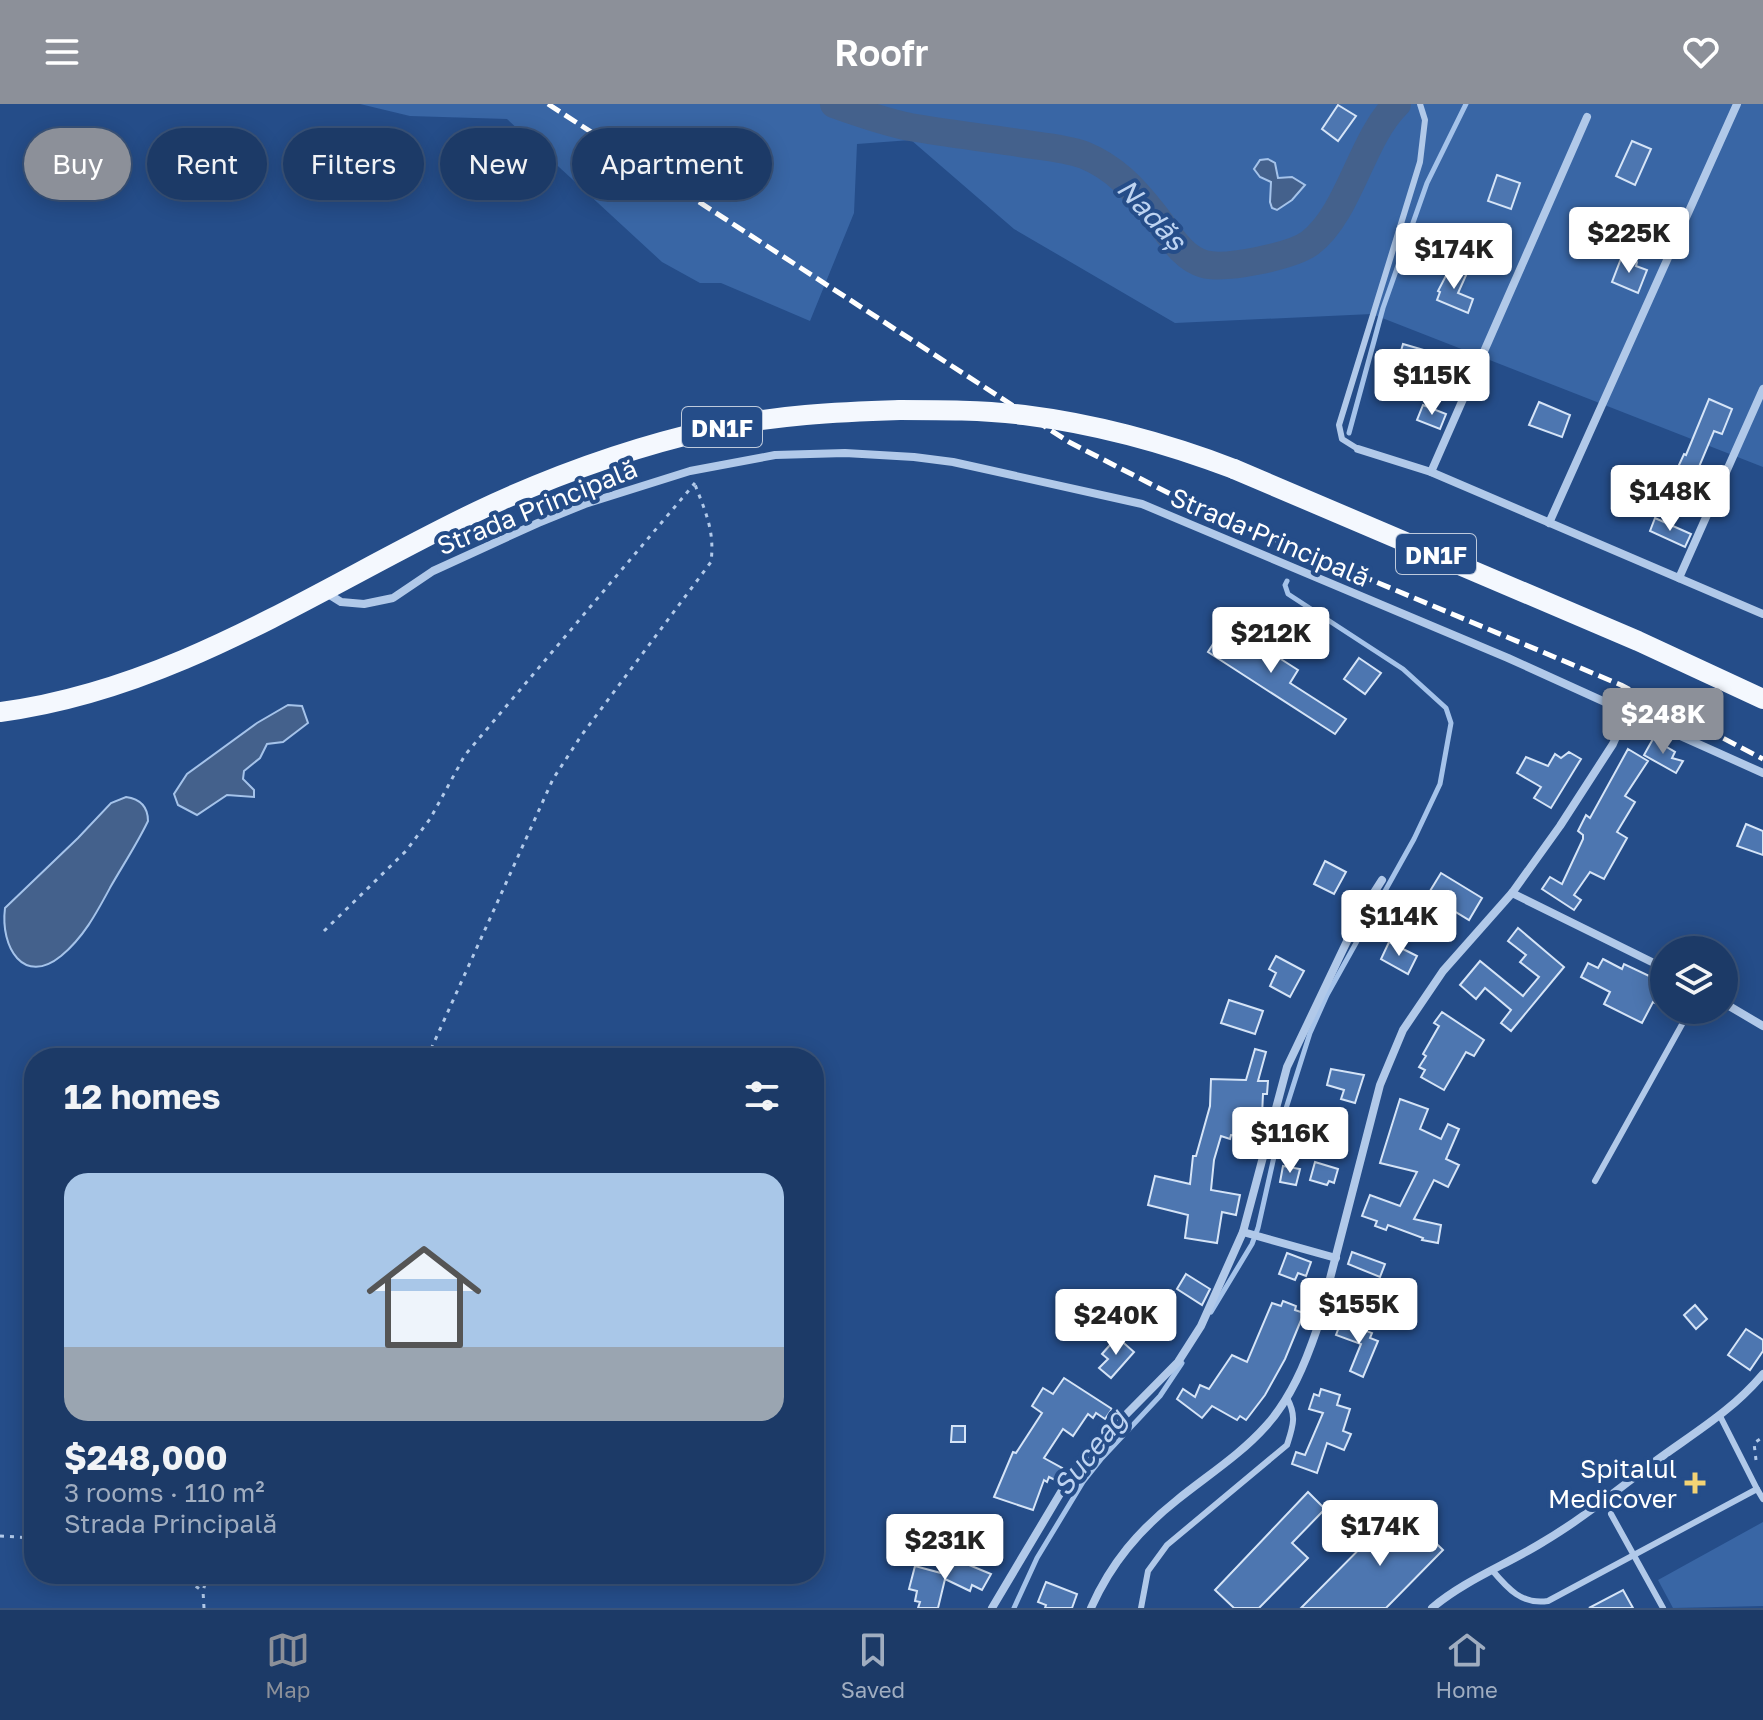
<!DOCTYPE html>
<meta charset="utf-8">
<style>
body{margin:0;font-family:"Golos Text",sans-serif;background:#294570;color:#f1f3f6;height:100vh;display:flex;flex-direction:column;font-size:30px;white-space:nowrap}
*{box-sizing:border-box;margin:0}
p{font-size:26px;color:#a0adc0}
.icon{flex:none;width:44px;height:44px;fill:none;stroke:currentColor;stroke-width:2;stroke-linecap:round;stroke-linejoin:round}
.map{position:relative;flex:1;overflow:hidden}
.sheet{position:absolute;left:24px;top:944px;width:800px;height:536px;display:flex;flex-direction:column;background:#1c3a67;border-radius:32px;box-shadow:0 4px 20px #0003,0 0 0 2px #3a547b}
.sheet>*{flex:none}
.guide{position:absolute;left:24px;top:24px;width:800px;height:72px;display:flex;gap:16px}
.fabs{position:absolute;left:1650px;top:832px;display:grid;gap:16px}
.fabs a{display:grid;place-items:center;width:88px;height:88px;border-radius:50%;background:#1c3a67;box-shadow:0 4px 20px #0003,0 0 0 2px #3a547b;font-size:40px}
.price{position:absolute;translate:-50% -68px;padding:0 18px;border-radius:8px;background:#fff;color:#222;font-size:26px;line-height:52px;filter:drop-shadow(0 2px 4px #0008)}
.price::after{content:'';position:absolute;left:50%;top:48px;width:24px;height:18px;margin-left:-12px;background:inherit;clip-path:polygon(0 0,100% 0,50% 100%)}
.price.current{background:#8c9099;color:#fff}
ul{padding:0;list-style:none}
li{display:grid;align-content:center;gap:16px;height:424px;padding:0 40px}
li span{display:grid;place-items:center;height:248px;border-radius:24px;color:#555}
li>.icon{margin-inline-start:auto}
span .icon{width:144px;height:144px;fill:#fffc;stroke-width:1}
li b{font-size:34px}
h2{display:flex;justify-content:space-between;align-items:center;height:96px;padding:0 40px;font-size:34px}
.chip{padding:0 28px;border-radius:36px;background:#1c3a67;box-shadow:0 4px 20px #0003,0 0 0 2px #3a547b;font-size:28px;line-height:72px}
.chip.current{background:#8c9099;color:#fff}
header{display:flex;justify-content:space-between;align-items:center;height:104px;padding:0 40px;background:#8c9099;color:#fff;font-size:36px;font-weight:600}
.tab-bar{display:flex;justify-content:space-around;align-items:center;height:112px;border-top:2px solid #3a547b;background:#1c3a67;font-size:22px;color:#a0adc0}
.tab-bar a{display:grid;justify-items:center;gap:4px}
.tab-bar .current{color:#8c9099}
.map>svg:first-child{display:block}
</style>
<header><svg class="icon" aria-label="menu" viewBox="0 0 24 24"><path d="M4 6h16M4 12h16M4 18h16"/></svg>Roofr<svg class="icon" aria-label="heart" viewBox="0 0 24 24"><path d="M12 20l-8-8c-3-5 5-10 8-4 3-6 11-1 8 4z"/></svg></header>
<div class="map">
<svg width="1763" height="1504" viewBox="0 0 1763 1504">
<rect width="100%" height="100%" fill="#254d89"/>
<g fill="#3966a5">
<polygon points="360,0 1763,0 1763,363 1372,210 1175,219 1014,125 911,36 857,40 854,109 810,217 721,179 700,179 662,158 507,15 410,12"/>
<polygon points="1763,1418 1763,1502 1673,1504 1658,1476"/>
</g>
<g fill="#44618c" stroke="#a5c3ea" stroke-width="2">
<polygon points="1268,55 1275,59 1278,74 1292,73 1305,81 1292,96 1277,106 1272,104 1270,98 1271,78 1260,73 1254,65 1260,56"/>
<polygon points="288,601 302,602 308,619 283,638 267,640 260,654 244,667 243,675 254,686 254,693 227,691 197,711 178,701 174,690 187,670 257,619"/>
<path d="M126 693C140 695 148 702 148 717 137 740 123 761 111 782 97 808 84 833 61 852 24 882 0 844 5 804L78 734 111 699Z"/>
</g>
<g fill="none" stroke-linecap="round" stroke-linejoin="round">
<g stroke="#a5c3ea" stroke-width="5">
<polyline points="1349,329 1383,204 1427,79 1466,0"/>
<polyline points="1211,1208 1252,1140 1258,1124 1282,1017 1310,929 1327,891 1414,735 1440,680 1451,619 1446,604 1403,565 1288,490 1285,481 1287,477"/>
<polyline points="1014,1504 1037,1454 1083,1378 1102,1354 1160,1292 1182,1259"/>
</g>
<path stroke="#44618c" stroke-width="28" d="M834 0C859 9 885 18 910 23 944 29 979 33 1013 38 1035 42 1063 43 1084 51 1114 63 1134 85 1153 109 1168 127 1180 153 1204 160 1226 166 1292 152 1310 139 1350 108 1361 35 1397 0"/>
</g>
<g fill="#4d76b0" stroke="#d5e4f7" stroke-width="2">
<polygon points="1338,1 1356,12 1338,37 1322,25"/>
<polygon points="1632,37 1651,45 1635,81 1616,72"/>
<polygon points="1497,71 1520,79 1511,105 1488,97"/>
<polygon points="1622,152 1637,158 1636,162 1647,166 1638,189 1612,178"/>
<polygon points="1451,162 1467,169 1458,189 1473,195 1468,209 1437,196 1440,188 1438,187"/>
<polygon points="1403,240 1427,247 1417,285 1392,278"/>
<polygon points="1709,295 1732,305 1722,330 1714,327 1691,382 1673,374 1684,350 1686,351"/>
<polygon points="1539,298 1570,311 1562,333 1529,321"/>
<polygon points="1423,301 1446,310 1440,325 1417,316"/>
<polygon points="1636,374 1676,394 1669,408 1629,388"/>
<polygon points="1655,414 1691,430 1685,443 1650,427"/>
<polygon points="1226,520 1298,566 1290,579 1346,615 1335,630 1208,548"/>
<polygon points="1359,554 1381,569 1365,590 1344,575"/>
<polygon points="1653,635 1675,648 1672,654 1683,657 1676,669 1644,651"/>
<polygon points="1628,645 1648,657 1625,692 1635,698 1617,728 1627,734 1604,775 1590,768 1574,791 1581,796 1574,806 1542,785 1550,773 1562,780 1583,735 1583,731 1578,727 1586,711 1590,714"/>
<polygon points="1569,648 1581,655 1551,704 1534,694 1541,683 1517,669 1526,653 1548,662 1555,650 1561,654"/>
<polygon points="1746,720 1763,727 1763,751 1737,742"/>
<polygon points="1325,757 1346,768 1334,790 1314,780"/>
<polygon points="1441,769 1482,794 1469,816 1444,801 1436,815 1419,805"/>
<polygon points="1518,824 1564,863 1511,927 1501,919 1511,906 1485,884 1476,895 1460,881 1480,857 1523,892 1539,873 1520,858 1526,851 1508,837"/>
<polygon points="1389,838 1417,852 1408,870 1381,855"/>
<polygon points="1276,852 1304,867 1290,893 1270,882 1276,869 1269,865"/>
<polygon points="1603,855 1622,865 1624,860 1664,879 1664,903 1653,898 1642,919 1604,900 1610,888 1581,873 1588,859 1598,864"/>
<polygon points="1229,896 1263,907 1255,930 1221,919"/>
<polygon points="1442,908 1484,936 1474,952 1466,948 1444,986 1421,973 1425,966 1419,963 1426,952 1423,950 1439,922 1434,919"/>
<polygon points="1255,945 1266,948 1258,977 1268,977 1267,990 1263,990 1261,1032 1231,1031 1230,1035 1221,1032 1214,1056 1211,1086 1240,1091 1236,1111 1222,1108 1217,1139 1185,1134 1188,1111 1148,1101 1155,1072 1190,1080 1193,1052 1196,1052 1210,1002 1211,975 1246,976"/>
<polygon points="1331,965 1364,971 1355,999 1341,995 1344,986 1327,981"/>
<polygon points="1400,995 1428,1005 1420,1025 1441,1035 1448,1020 1459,1025 1446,1055 1459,1061 1448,1083 1434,1076 1414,1115 1441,1121 1438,1139 1422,1136 1423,1134 1388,1121 1386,1126 1375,1122 1377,1117 1362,1112 1370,1091 1400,1102 1417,1068 1380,1059"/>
<polygon points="1315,1058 1338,1065 1334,1079 1329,1077 1327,1081 1310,1076"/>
<polygon points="1283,1062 1300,1065 1296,1081 1280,1078"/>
<polygon points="1352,1148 1385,1160 1380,1173 1348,1160"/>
<polygon points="1287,1149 1311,1158 1306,1172 1298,1169 1295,1176 1279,1170"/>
<polygon points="1186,1170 1210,1185 1202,1201 1177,1185"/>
<polygon points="1283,1197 1296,1202 1295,1206 1304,1209 1285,1255 1265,1291 1246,1316 1240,1312 1237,1316 1212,1302 1202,1314 1177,1295 1183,1285 1195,1293 1200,1281 1209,1285 1232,1251 1247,1258 1272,1199 1281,1202"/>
<polygon points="1695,1201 1707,1215 1696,1225 1684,1211"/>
<polygon points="1341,1218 1372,1229 1370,1234 1378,1237 1363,1273 1350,1267 1361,1240 1336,1231"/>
<polygon points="1746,1225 1763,1236 1763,1247 1750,1266 1728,1251"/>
<polygon points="1117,1233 1134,1248 1111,1274 1099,1264 1108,1255 1102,1250"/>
<polygon points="1064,1274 1112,1305 1105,1315 1096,1309 1093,1314 1088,1310 1073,1332 1063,1325 1044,1354 1062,1364 1055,1376 1049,1373 1047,1378 1044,1376 1033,1406 994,1393 1013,1348 1016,1349 1042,1309 1032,1302 1043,1284 1053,1290"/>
<polygon points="1321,1285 1340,1291 1337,1301 1350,1305 1343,1327 1351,1330 1344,1346 1327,1339 1317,1369 1292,1360 1296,1348 1305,1351 1323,1309 1309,1305 1314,1290 1319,1292"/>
<polygon points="952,1322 965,1322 965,1338 951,1338"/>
<polygon points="1308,1388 1325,1405 1292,1439 1308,1454 1259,1504 1234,1504 1215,1486"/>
<polygon points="1400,1404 1443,1446 1386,1504 1301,1504"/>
<polygon points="957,1456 991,1470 982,1486 972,1481 970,1487 945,1475 938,1504 918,1504 920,1498 915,1497 917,1487 909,1485 915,1462 941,1469 947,1458 954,1461"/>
<polygon points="1046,1478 1077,1490 1072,1504 1045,1504 1046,1501 1038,1498"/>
<polygon points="1623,1486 1633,1504 1589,1504"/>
</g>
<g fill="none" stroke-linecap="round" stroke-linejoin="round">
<g stroke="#b1c9e9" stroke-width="3" stroke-dasharray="4 6" stroke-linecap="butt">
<polyline points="324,827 406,747 430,715 465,651 695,379"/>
<path d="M427 954 553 675 581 632 711 458C715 426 705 407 694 378"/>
<polyline points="1756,1356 1754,1339 1763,1333"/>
<polyline points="0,1432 34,1434"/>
<polyline points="180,1470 202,1487"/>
<polyline points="204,1504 203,1487 208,1470"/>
</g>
<g stroke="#b1c9e9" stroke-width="6">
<polyline points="1358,345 1342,335 1339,321 1420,58 1425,16 1420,0"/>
<polyline points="1595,1077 1690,906"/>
<polyline points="1720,1312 1757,1385"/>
<polyline points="1611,1410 1663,1504"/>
<path d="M1492 1466C1508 1485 1522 1501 1548 1497L1757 1385 1763 1395"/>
<path d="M1141 1504 1148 1467 1167 1441 1287 1341C1293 1322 1297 1312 1287 1294"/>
</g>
<g stroke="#b1c9e9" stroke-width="8">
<polyline points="1358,345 1431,368 1763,510"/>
<polyline points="1431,368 1587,13"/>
<polyline points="1549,419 1737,0"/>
<polyline points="1679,474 1763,285"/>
<path d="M325 488 341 498 364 500 393 494 433 467 538 419 585 400 690 367 775 351 845 349 914 353 953 358 1142 400 1508 554 1627 608 1613 640 1560 722 1512 789 1443 867 1403 926 1380 981 1317 1225C1305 1260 1291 1294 1266 1322 1240 1351 1208 1371 1177 1396 1139 1426 1111 1459 1091 1504"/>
<polyline points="1627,608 1763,669"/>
<polyline points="1512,789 1664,864"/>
<polyline points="1724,899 1763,922"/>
<polyline points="1243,1128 1336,1154"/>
<polyline points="992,1504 1070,1373 1091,1346 1178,1258 1201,1222 1243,1128 1287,963 1359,812 1382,776"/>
<path d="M1432 1504C1465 1476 1506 1461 1543 1438 1582 1415 1617 1386 1653 1359 1692 1330 1731 1308 1763 1270"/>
</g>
<g stroke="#f4f8fe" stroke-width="20">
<polyline points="1234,365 1638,537 1763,595"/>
<path d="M0 608C176 585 321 482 478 407 552 372 633 343 713 325 774 311 837 308 900 306"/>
</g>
<polyline stroke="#fff" stroke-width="5" stroke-dasharray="14 6" stroke-linecap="butt" points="548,0 1069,338 1186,398 1621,581 1763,655"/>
<path stroke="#f4f8fe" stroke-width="20" d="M900 306C941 306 983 306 1024 311 1096 320 1166 339 1234 365"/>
</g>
<path fill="#f3d375" stroke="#254d89" stroke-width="3" d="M1691 1367h8v8h8v8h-8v8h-8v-8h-8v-8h8z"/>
<g text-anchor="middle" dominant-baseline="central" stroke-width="8" stroke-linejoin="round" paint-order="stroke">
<g fill="#254d89" stroke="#becadc" stroke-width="2">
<rect x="682" y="303" width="80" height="40" rx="6"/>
<rect x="1396" y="430" width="80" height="40" rx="6"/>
</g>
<g font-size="24" font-weight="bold" fill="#fff">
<text x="722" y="323">DN1F</text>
<text x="1436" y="450">DN1F</text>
</g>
<g font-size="26" fill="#fff" stroke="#254d89">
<text transform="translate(537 403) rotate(-22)">Strada Principală</text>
<text transform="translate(1270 433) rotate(23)">Strada Principală</text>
</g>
<g font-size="26" fill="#fff" stroke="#254d89" text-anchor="end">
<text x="1677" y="1364">Spitalul<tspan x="1677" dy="30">Medicover</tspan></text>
</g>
<g font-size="28" font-style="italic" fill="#bdd3f1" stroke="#254d89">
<text transform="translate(1152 110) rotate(47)">Nadăș</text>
<text transform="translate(1089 1348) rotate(-52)">Suceag</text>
</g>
</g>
</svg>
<div class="fabs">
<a><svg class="icon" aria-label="layers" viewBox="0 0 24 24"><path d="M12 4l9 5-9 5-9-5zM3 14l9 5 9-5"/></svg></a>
</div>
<b class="price" style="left:1629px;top:171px">$225K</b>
<b class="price" style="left:1454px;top:187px">$174K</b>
<b class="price" style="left:1432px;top:313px">$115K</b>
<b class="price" style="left:1670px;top:429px">$148K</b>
<b class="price" style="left:1271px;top:571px">$212K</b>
<b class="price current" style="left:1663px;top:652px">$248K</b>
<b class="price" style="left:1399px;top:854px">$114K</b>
<b class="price" style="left:1290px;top:1071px">$116K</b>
<b class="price" style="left:1359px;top:1242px">$155K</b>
<b class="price" style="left:1116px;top:1253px">$240K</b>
<b class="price" style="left:1380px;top:1464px">$174K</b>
<b class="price" style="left:945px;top:1478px">$231K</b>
<div class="guide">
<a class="chip current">Buy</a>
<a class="chip">Rent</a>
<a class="chip">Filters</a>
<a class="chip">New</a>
<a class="chip">Apartment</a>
</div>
<section class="sheet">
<h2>12 homes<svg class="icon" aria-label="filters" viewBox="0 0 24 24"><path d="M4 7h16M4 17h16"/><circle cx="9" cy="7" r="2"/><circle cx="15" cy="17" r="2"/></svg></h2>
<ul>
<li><span style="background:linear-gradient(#a9c7e8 70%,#9aa5b1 0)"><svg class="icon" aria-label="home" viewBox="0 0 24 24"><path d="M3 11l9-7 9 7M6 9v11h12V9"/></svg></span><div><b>$248,000</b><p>3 rooms · 110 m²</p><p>Strada Principală</p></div></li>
</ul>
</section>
</div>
<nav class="tab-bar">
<a class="current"><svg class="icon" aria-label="map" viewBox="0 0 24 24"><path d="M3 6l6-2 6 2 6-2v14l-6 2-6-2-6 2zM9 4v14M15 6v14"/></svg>Map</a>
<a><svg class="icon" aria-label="saved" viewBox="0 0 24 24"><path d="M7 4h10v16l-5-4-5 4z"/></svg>Saved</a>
<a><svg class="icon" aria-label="home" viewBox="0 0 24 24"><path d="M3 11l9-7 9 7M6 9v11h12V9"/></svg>Home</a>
</nav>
